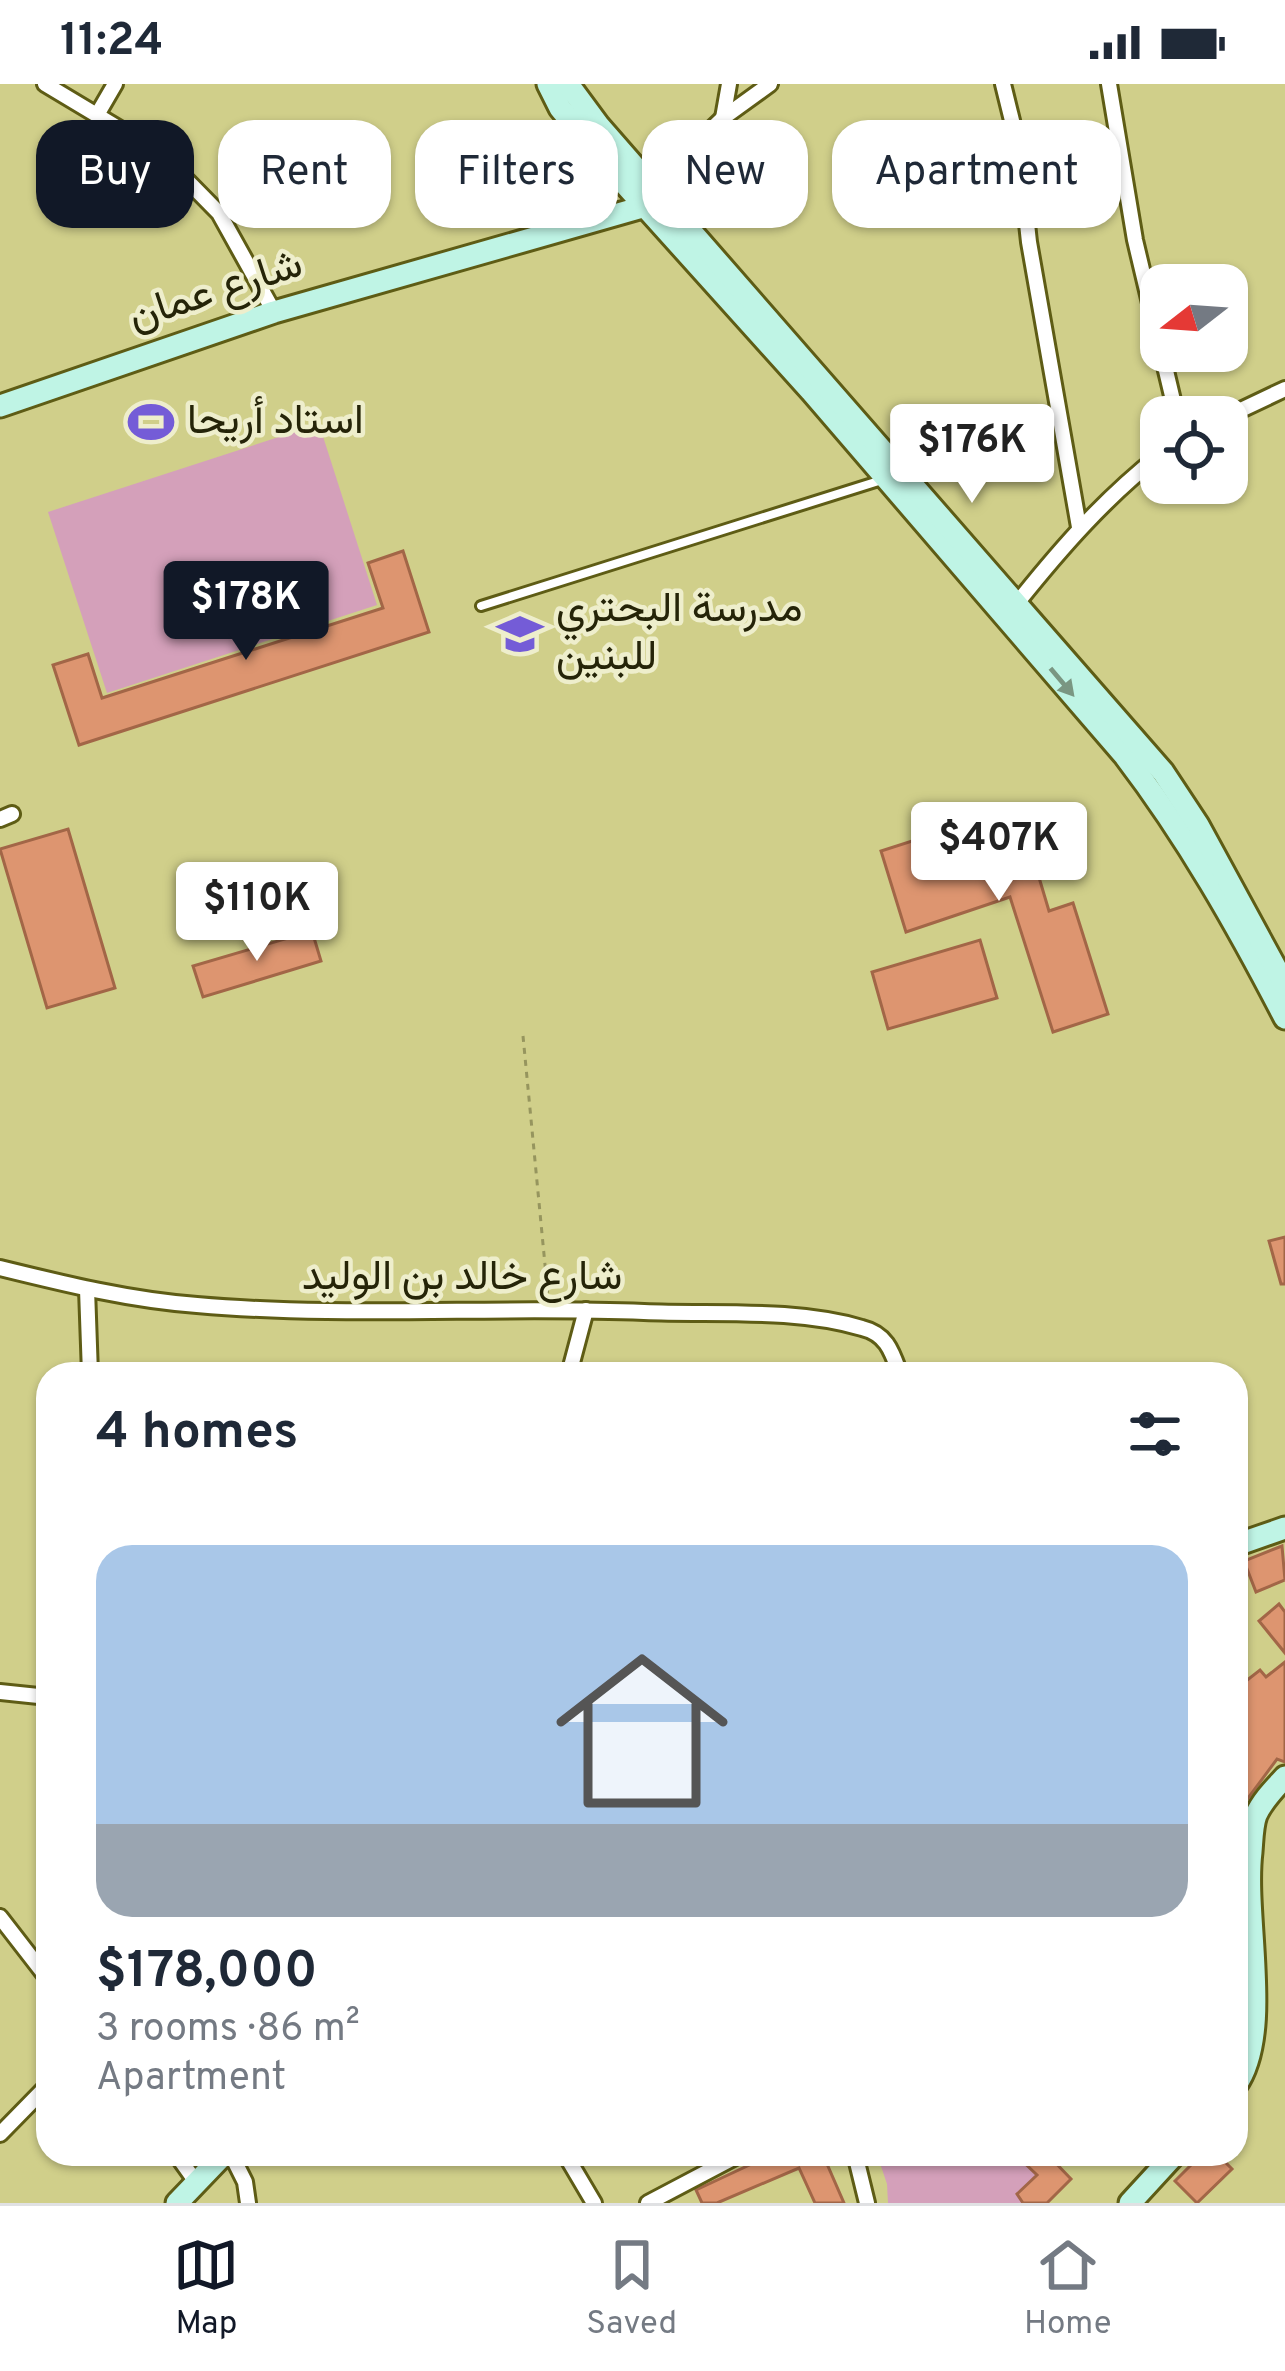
<!DOCTYPE html>
<meta charset="utf-8">
<style>
body{margin:0;font-family:Overpass,Vazirmatn,sans-serif;background:#f6f6f7;color:#1f2937;height:100vh;display:flex;flex-direction:column;font-size:45px;white-space:nowrap}
*{box-sizing:border-box;margin:0}
p{font-size:39px;color:#747a83}
.icon{flex:none;width:66px;height:66px;fill:none;stroke:currentColor;stroke-width:2;stroke-linecap:round;stroke-linejoin:round}
.map{position:relative;flex:1;overflow:hidden}
.panel{position:absolute;left:36px;top:1278px;width:1212px;height:804px;display:flex;flex-direction:column;background:#fff;border-radius:36px;box-shadow:0 3px 9px #0004}
.panel>*{flex:none}
.guide{position:absolute;left:36px;top:36px;width:1215px;height:108px;display:flex;gap:24px}
.needle{width:78px;rotate:253deg}
.buttons{position:absolute;left:1140px;top:180px;display:grid;gap:24px}
.buttons a{display:grid;place-items:center;width:108px;height:108px;border-radius:24px;background:#fff;box-shadow:0 3px 9px #0004;font-size:60px}
.price{position:absolute;translate:-50% -102px;padding:0 27px;border-radius:12px;background:#fff;color:#222;font-size:39px;line-height:78px;filter:drop-shadow(0 3px 6px #0008)}
.price::after{content:'';position:absolute;left:50%;top:72px;width:36px;height:27px;margin-left:-18px;background:inherit;clip-path:polygon(0 0,100% 0,50% 100%)}
.price.current{background:#111827;color:#fff}
ul{padding:0;list-style:none}
li{display:grid;align-content:center;gap:24px;height:636px;padding:0 60px}
li span{display:grid;place-items:center;height:372px;border-radius:36px;color:#555}
li>.icon{margin-inline-start:auto}
span .icon{width:216px;height:216px;fill:#fffc;stroke-width:1}
li b{font-size:51px}
h2{display:flex;justify-content:space-between;align-items:center;height:144px;padding:0 60px;font-size:51px}
.pill{padding:0 42px;border-radius:36px;background:#fff;box-shadow:0 3px 9px #0004;font-size:42px;line-height:108px}
.pill.current{background:#111827;color:#fff}
.status{display:flex;justify-content:space-between;align-items:center;height:84px;padding:0 60px;background:#fff;direction:ltr}
.status svg{height:33px;fill:currentColor}
.menu{display:flex;justify-content:space-around;align-items:center;height:168px;border-top:3px solid #e0e1e3;background:#fff;font-size:33px;color:#747a83}
.menu a{display:grid;justify-items:center;gap:6px}
.menu .current{color:#111827}
.map>svg:first-child{display:block}
</style>
<div class="status"><b>11:24</b><svg viewBox="0 0 49 12"><path d="M0 12V9h3v3zM5 12V6h3v6zM10 12V3h3v9zM15 12V0h3v12zM26 1h20v11H26zM47 4h2v5h-2z"/></svg></div>
<div class="map">
<svg width="1285" height="2119" viewBox="0 0 1285 2119">
<rect width="100%" height="100%" fill="#d0cf8a"/>
<g fill="#d4a0ba">
<polygon points="319,340 377,521 107,609 48,428"/>
<polygon points="877,2070 1015,2070 1037,2091 1018,2109 1023,2119 888,2119 887,2100"/>
</g>
<g fill="#dd9570" stroke="#a26647" stroke-width="3">
<polygon points="403,467 429,548 79,661 53,581 88,570 102,614 383,524 368,479"/>
<polygon points="1018,723 1049,827 1073,819 1108,930 1053,948 1010,813 906,848 881,767"/>
<polygon points="68,745 115,904 47,924 0,765"/>
<polygon points="312,847 321,877 203,913 193,882"/>
<polygon points="980,856 997,914 888,945 872,888"/>
<polygon points="1285,1153 1285,1200 1281,1200 1269,1157"/>
<polygon points="1282,1462 1285,1496 1256,1508 1244,1477"/>
<polygon points="1279,1520 1285,1528 1285,1569 1259,1537"/>
<polygon points="1285,1578 1285,1678 1277,1675 1246,1717 1236,1712 1236,1618 1243,1612 1237,1604 1260,1586 1266,1593"/>
<polygon points="773,2070 831,2070 824,2073 844,2119 815,2119 799,2084 717,2119 702,2119 696,2106"/>
<polygon points="1015,2070 1047,2070 1071,2095 1047,2119 1023,2119 1017,2110 1037,2091"/>
<polygon points="1202,2070 1217,2070 1232,2085 1197,2119 1175,2097"/>
</g>
<g fill="none" stroke-linecap="round" stroke-linejoin="round">
<g stroke="#5e5c15" stroke-width="14">
<polyline id="lane" points="481,522 885,395"/>
</g>
<g stroke="#5e5c15" stroke-width="20">
<g id="street">
<polyline points="45,0 160,69 219,129 274,228"/>
<polyline points="1003,0 1019,65 1029,158 1079,443"/>
<polyline points="1109,0 1135,156 1177,333"/>
<polyline points="97,31 115,0"/>
<polyline points="723,34 729,0"/>
<polyline points="652,102 723,34 770,0"/>
<polyline points="1226,333 1285,305"/>
<path d="M1018 518C1062 463 1105 414 1161 370"/>
<polyline points="0,735 12,730"/>
<path d="M0 1184C65 1200 130 1216 197 1221 346 1234 495 1222 644 1228 715 1231 794 1224 862 1244 887 1250 892 1268 900 1290"/>
<polyline points="87,1205 90,1290"/>
<polyline points="569,1290 586,1226"/>
<polyline points="0,1608 48,1613"/>
<polyline points="0,1833 48,1895"/>
<polyline points="0,2050 48,2001"/>
<polyline points="176,2070 196,2098"/>
<polyline points="231,2070 245,2098 248,2119"/>
<polyline points="565,2070 594,2119"/>
<polyline points="855,2070 867,2119"/>
<polyline points="648,2119 741,2070"/>
</g>
</g>
<g stroke="#5e5c15" stroke-width="27">
<g id="secondary">
<path d="M548 0 560 24 596 68 811 307 1125 672C1187 753 1238 843 1285 934"/>
<polyline points="568,0 599,42 1163,688 1198,741 1285,901"/>
<polyline points="0,322 274,228 646,122 648,114"/>
<polyline points="1236,1461 1285,1444"/>
<path d="M1236 2001C1273 1948 1243 1834 1251 1768 1252 1756 1252 1742 1256 1731 1262 1717 1275 1704 1285 1693"/>
<polyline points="177,2119 224,2070"/>
<polyline points="1130,2119 1175,2070"/>
</g>
</g>
<polyline stroke="#96955e" stroke-width="3" stroke-dasharray="6 6" stroke-linecap="butt" points="523,952 548,1212"/>
<use href="#lane" stroke="#fff" stroke-width="8"/>
<use href="#street" stroke="#fff" stroke-width="14"/>
<use href="#secondary" stroke="#bff4e5" stroke-width="21"/>
</g>
<defs><path id="oneway-solid" d="M-6-.8H1V-3.2L6.5 0L1 3.2V.8H-6Z" transform="scale(3)"/></defs>
<use fill="#7a9682" href="#oneway-solid" transform="translate(1062 598) rotate(50)"/>
<defs>
<g id="stadium-bare" transform="scale(3.6)"><path d="M0-5a6.5 5 0 1 0 0 10a6.5 5 0 1 0 0-10ZM-3.5-1.8h7v3.6h-7Z" fill="#745cd7" stroke="#eec" stroke-width="2.5" paint-order="stroke"/></g>
<g id="school-bare" transform="scale(3.6)"><path d="M0-5L7-2L0 1L-7-2ZM-4 1L0 2.5L4 1V4Q0 6-4 4Z" fill="#745cd7" stroke="#eec" stroke-width="2.5" paint-order="stroke"/></g>
</defs>
<g fill-rule="evenodd">
<use href="#stadium-bare" x="151" y="338"/>
<use href="#school-bare" x="520" y="550"/>
</g>
<g text-anchor="middle" dominant-baseline="central" stroke-width="9" stroke-linejoin="round" paint-order="stroke">
<g font-size="42" fill="#252408" stroke="#eec">
<text transform="translate(216 208) rotate(-18)">شارع عمان</text>
<text x="462" y="1194">شارع خالد بن الوليد</text>
</g>
<g font-size="42" fill="#252408" stroke="#eec" text-anchor="start">
<text x="187" y="338">استاد أريحا</text>
<text x="556" y="526">مدرسة البحتري<tspan x="556" dy="48">للبنين</tspan></text>
</g>
</g>
</svg>
<div class="buttons">
<a><svg class="needle" viewBox="-14 -14 28 28"><path d="M0-13l5 13h-10z" fill="#e53935"/><path d="M0 13l5-13h-10z" fill="#747a83"/></svg></a>
<a><svg class="icon" aria-label="locate" viewBox="0 0 24 24"><circle cx="12" cy="12" r="6"/><path d="M12 2v4M12 18v4M2 12h4M18 12h4"/></svg></a>
</div>
<b class="price" style="left:972px;top:422px">$176K</b>
<b class="price current" style="left:246px;top:579px">$178K</b>
<b class="price" style="left:999px;top:820px">$407K</b>
<b class="price" style="left:257px;top:880px">$110K</b>
<div class="guide">
<a class="pill current">Buy</a>
<a class="pill">Rent</a>
<a class="pill">Filters</a>
<a class="pill">New</a>
<a class="pill">Apartment</a>
</div>
<section class="panel">
<h2>4 homes<svg class="icon" aria-label="filters" viewBox="0 0 24 24"><path d="M4 7h16M4 17h16"/><circle cx="9" cy="7" r="2"/><circle cx="15" cy="17" r="2"/></svg></h2>
<ul>
<li><span style="background:linear-gradient(#a9c7e8 75%,#9aa5b1 0)"><svg class="icon" aria-label="home" viewBox="0 0 24 24"><path d="M3 11l9-7 9 7M6 9v11h12V9"/></svg></span><div><b>$178,000</b><p>3 rooms · 86 m²</p><p>Apartment</p></div></li>
</ul>
</section>
</div>
<nav class="menu">
<a class="current"><svg class="icon" aria-label="map" viewBox="0 0 24 24"><path d="M3 6l6-2 6 2 6-2v14l-6 2-6-2-6 2zM9 4v14M15 6v14"/></svg>Map</a>
<a><svg class="icon" aria-label="saved" viewBox="0 0 24 24"><path d="M7 4h10v16l-5-4-5 4z"/></svg>Saved</a>
<a><svg class="icon" aria-label="home" viewBox="0 0 24 24"><path d="M3 11l9-7 9 7M6 9v11h12V9"/></svg>Home</a>
</nav>
